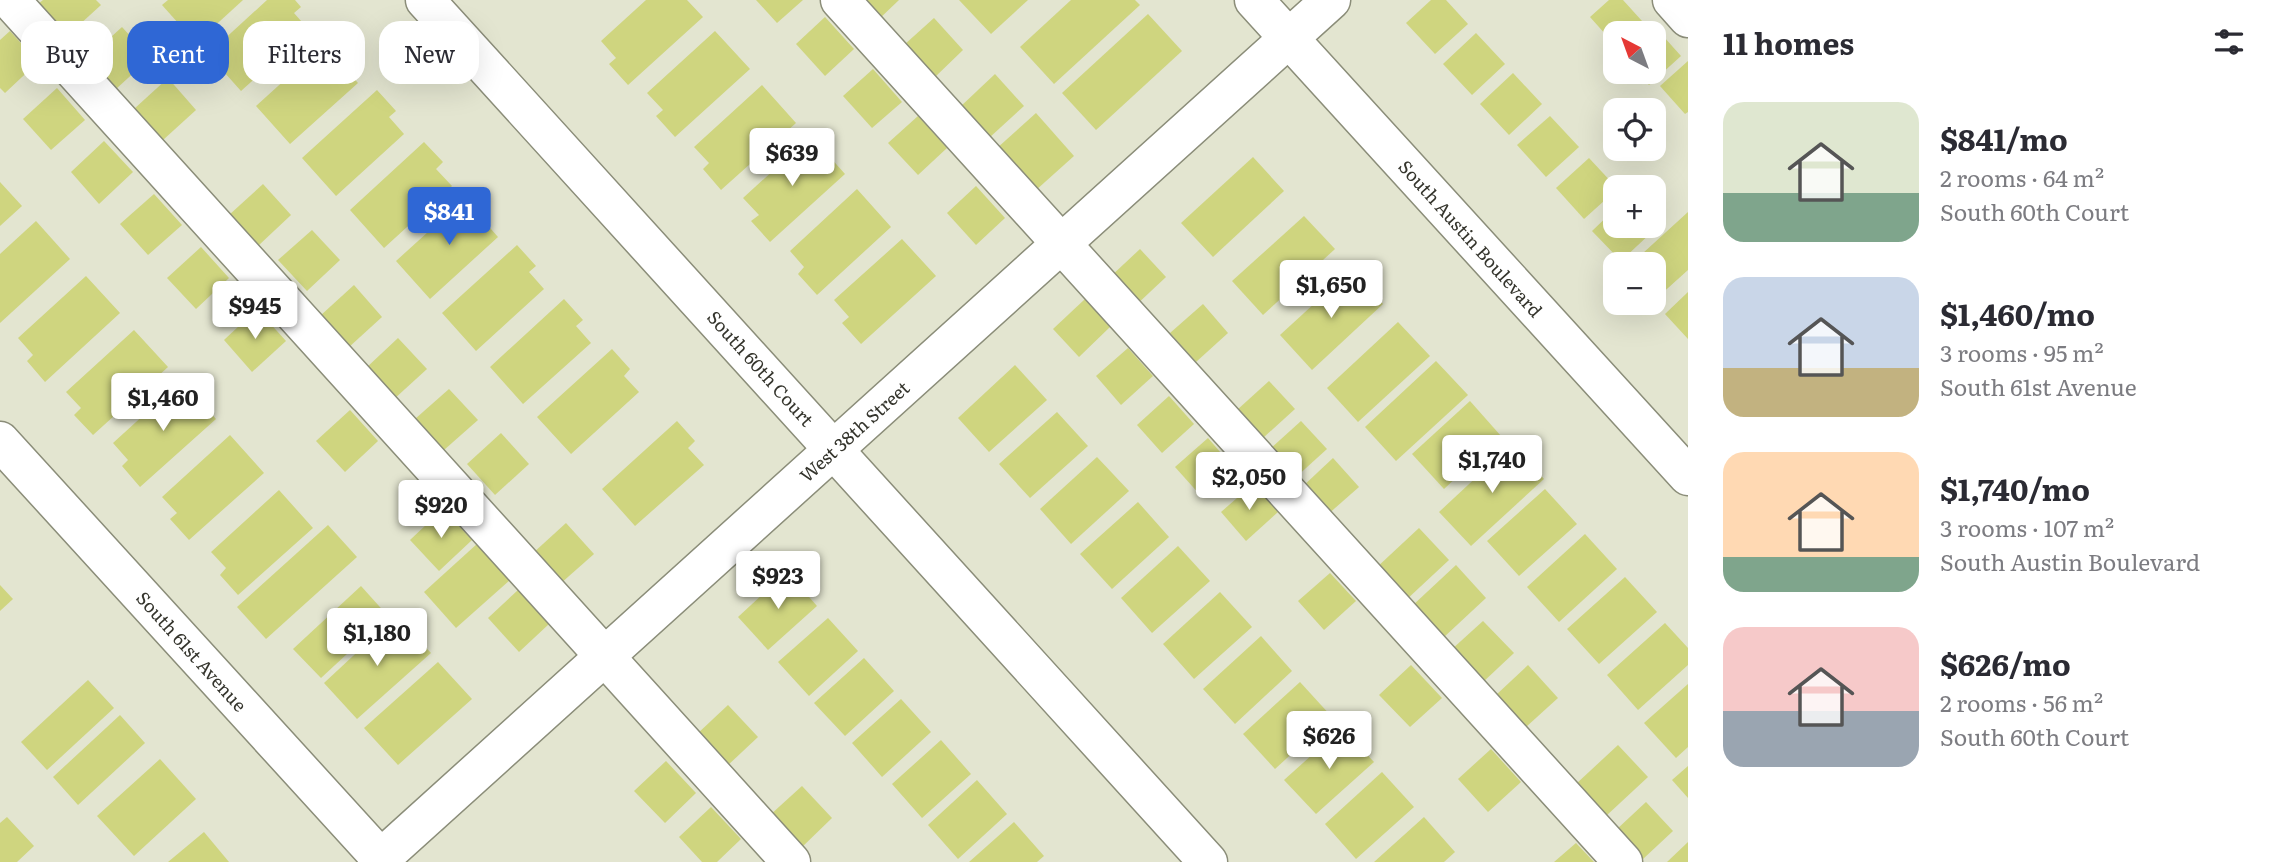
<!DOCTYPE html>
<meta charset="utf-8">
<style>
body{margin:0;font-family:Literata,serif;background:#f7f7f7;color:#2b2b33;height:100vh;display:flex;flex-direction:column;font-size:26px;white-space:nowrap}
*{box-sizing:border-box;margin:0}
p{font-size:23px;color:#7c7c81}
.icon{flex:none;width:38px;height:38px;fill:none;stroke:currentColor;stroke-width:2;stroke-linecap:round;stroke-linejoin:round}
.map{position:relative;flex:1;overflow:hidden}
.drawer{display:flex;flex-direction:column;background:#fff;width:595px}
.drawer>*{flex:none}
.banner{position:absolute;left:21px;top:21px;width:665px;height:63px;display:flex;gap:14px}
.needle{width:46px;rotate:319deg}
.tools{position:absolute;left:1603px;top:21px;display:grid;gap:14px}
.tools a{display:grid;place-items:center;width:63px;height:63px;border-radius:14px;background:#fff;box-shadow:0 7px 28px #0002;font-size:35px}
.price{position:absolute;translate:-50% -60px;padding:0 16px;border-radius:7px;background:#fff;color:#222;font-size:23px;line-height:46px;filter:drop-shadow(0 2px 4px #0008)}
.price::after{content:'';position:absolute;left:50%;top:42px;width:21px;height:16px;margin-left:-10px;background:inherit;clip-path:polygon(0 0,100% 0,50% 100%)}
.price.active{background:#2f67d5;color:#fff}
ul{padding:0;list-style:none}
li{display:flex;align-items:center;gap:21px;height:175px;padding:0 35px}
li span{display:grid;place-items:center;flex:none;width:196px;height:140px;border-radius:21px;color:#555}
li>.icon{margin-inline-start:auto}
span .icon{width:84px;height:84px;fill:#fffc;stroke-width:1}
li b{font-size:30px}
h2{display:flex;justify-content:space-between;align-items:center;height:84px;padding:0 35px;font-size:30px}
.tag{padding:0 24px;border-radius:21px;background:#fff;box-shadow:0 7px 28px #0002;font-size:24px;line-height:63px}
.tag.active{background:#2f67d5;color:#fff}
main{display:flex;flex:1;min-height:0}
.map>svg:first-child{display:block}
</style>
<main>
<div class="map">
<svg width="1688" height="862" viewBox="0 0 1688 862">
<rect width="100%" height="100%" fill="#e3e5d0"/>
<g fill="#cfd57f">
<polygon points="43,0 96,0 101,5 67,36 38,4"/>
<polygon points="168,0 243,0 196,43 162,5"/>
<polygon points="267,0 295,0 301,7 294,13 309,30 241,91 208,54"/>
<polygon points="646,0 687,0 703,17 628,85 609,64 616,58 601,41"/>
<polygon points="756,0 803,0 777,23"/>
<polygon points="860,0 899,0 878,20"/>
<polygon points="959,0 1028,0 991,34"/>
<polygon points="1071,0 1135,0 1140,5 1054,84 1020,47"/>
<polygon points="1431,0 1446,0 1468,24 1435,54 1406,23"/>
<polygon points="1609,0 1623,0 1642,21 1629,33 1615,33 1615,45 1590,17"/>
<polygon points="1148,14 1182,51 1096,130 1062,93"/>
<polygon points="825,17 854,49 825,76 796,44"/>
<polygon points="934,18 963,50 934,78 904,45"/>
<polygon points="122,27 150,58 116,89 88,58"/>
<polygon points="1655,27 1681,56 1649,85 1637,72 1654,72 1654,33 1649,33"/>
<polygon points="10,31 38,62 5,93 0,88 0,40"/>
<polygon points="715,31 750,69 675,137 656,116 663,110 647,93"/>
<polygon points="1476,33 1505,64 1472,95 1443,64"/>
<polygon points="331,38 349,59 343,66 358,83 290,144 256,106"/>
<polygon points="1688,61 1688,112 1685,114 1660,86"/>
<polygon points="873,69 902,102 872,128 843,96"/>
<polygon points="1513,73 1542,104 1509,135 1480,104"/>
<polygon points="995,74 1024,106 989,138 960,107"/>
<polygon points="168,78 196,110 163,140 134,109"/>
<polygon points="762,85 796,123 721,190 703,169 709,163 694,147"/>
<polygon points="57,88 85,120 51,150 23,119"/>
<polygon points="377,90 396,111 389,117 404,134 336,196 302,158"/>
<polygon points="1036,113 1074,156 1035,191 996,149"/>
<polygon points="918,116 947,148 918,175 888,143"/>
<polygon points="1550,116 1579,147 1546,177 1517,145"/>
<polygon points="811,136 845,174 770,242 751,221 759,215 743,198"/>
<polygon points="104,141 133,172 99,204 71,172"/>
<polygon points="424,142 443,162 436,169 452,186 384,248 350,210"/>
<polygon points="1253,157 1284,191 1213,257 1181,223"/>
<polygon points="1589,158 1615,186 1615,191 1584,219 1556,188"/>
<polygon points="0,182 22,206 0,226"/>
<polygon points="263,184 291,215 258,246 229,215"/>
<polygon points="976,186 1005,218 976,245 947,213"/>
<polygon points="857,189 891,227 817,295 798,274 804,267 790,251"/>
<polygon points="471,193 490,214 483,220 498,237 430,299 396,261"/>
<polygon points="154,194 182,225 148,255 120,224"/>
<polygon points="1615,209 1615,226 1648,226 1653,231 1621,261 1592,231"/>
<polygon points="1688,212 1688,270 1658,297 1654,293 1654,264 1631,264"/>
<polygon points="1304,216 1335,249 1263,315 1232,281"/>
<polygon points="36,221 70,259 0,323 0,254"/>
<polygon points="312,230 340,260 307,291 278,260"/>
<polygon points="902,239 936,276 861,344 842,323 849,317 834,300"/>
<polygon points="517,245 536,266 529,272 544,289 476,351 442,313"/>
<polygon points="201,247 229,278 196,309 167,278"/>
<polygon points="1140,249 1166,277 1134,307 1109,278"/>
<polygon points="1351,270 1383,304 1312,370 1280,335"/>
<polygon points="86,276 120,313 45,382 27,361 33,355 18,338"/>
<polygon points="354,285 382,317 348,348 320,316"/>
<polygon points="1688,292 1688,339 1665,314"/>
<polygon points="564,299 583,320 576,326 591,343 523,404 490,367"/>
<polygon points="1085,299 1110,327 1079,357 1053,329"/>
<polygon points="1203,304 1228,333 1196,362 1170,333"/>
<polygon points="257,309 286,341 252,372 224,340"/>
<polygon points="1398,322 1430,356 1358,422 1327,388"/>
<polygon points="134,330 168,367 93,435 74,415 81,408 66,392"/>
<polygon points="398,338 427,369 393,400 365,369"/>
<polygon points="1128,348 1153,376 1121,405 1096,376"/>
<polygon points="612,349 630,369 624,376 639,392 571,454 537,417"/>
<polygon points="1436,361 1468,395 1396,461 1365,427"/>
<polygon points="1015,365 1047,400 989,452 958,418"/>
<polygon points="181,381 216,419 140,487 122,466 128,460 113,443"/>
<polygon points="1269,381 1295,409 1263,438 1237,410"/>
<polygon points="449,389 478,420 444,450 415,419"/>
<polygon points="1169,396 1194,424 1162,453 1137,425"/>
<polygon points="1470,401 1501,436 1444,489 1412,454"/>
<polygon points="350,410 378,441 345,472 316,441"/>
<polygon points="1057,412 1088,446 1030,498 999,464"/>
<polygon points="677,421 695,441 688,448 704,465 635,526 602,489"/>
<polygon points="1301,421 1327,449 1295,478 1269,450"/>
<polygon points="501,433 529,464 495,495 467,464"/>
<polygon points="230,435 264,473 189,540 170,519 177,513 162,497"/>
<polygon points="1208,438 1233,467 1201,496 1175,467"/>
<polygon points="1512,444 1544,479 1471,546 1439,512"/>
<polygon points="1097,457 1129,491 1071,544 1040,509"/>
<polygon points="1333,458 1359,487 1326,516 1301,488"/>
<polygon points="1253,484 1278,512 1246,541 1221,512"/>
<polygon points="1545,489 1577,524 1519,576 1487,541"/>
<polygon points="279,490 313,528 238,595 220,575 226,568 211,552"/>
<polygon points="1138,502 1169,537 1112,589 1080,554"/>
<polygon points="443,509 472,540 439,571 410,540"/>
<polygon points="566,523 594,554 560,584 532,554"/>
<polygon points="328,525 357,557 266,639 237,607"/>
<polygon points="1419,528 1449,560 1405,601 1375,569"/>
<polygon points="1585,534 1617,569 1559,622 1527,587"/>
<polygon points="478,543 511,579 456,628 424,592"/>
<polygon points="1178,546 1210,581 1152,633 1121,598"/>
<polygon points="1456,565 1486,598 1443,638 1412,606"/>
<polygon points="787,572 817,606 768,650 738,617"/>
<polygon points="1330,573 1356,601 1324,630 1298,601"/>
<polygon points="1625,577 1657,612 1599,664 1567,629"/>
<polygon points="0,585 13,599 0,611"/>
<polygon points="361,586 388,616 321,678 293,649"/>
<polygon points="518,590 549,624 519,652 488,618"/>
<polygon points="1220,592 1252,627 1194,679 1163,644"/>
<polygon points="396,616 431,653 357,719 324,683"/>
<polygon points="828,618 858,651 809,696 778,662"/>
<polygon points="1483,621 1514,653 1482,683 1451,650"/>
<polygon points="1665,623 1688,648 1688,665 1638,710 1607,675"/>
<polygon points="1261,636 1292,671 1235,724 1203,689"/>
<polygon points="864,658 894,691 845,736 814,703"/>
<polygon points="438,662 472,699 398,765 364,728"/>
<polygon points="1411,665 1442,698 1410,727 1379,695"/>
<polygon points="1528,665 1558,698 1526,727 1496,695"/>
<polygon points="88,680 114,708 47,770 21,742"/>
<polygon points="1300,682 1332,717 1275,769 1243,734"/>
<polygon points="1688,684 1688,747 1676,758 1644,723"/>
<polygon points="901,699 931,732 882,777 852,743"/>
<polygon points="728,705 758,737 726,767 696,735"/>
<polygon points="120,715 145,743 78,805 53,777"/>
<polygon points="1342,728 1374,762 1316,814 1284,780"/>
<polygon points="941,740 971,774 922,818 892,784"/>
<polygon points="1618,745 1648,777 1606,816 1576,784"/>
<polygon points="1491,749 1521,782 1488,812 1458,779"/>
<polygon points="160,759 196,799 134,856 97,816"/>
<polygon points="666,761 696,793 665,823 634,791"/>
<polygon points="1688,766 1688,798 1672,780"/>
<polygon points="1382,772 1414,807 1356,859 1325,824"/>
<polygon points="977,780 1007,814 958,859 928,825"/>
<polygon points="802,786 832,818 800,849 769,816"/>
<polygon points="1646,802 1673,831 1643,859 1616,830"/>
<polygon points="711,807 741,839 717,862 702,862 679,837"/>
<polygon points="7,817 34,846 17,862 0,862 0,823"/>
<polygon points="1424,817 1455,852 1444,862 1374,862"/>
<polygon points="1014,822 1044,856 1037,862 969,862"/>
<polygon points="204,832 229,862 168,862"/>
<polygon points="1688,842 1688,862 1667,862"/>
<polygon points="1576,843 1594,862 1554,862"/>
</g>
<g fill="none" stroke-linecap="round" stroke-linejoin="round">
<g stroke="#8b8d79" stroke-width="41">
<g id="minor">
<polyline points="10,0 791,862"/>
<polyline points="425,0 1208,862"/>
<polyline points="840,0 1623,862"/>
<polyline points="1254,0 1688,476"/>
<polyline points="1672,0 1688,18"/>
<polyline points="0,441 384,862"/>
<polyline points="377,862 1331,0"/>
</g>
</g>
<use href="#minor" stroke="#fff" stroke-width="38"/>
</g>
<g text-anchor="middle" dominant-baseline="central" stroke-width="7" stroke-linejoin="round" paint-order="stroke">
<g font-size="18" fill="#35352d" stroke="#fff">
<text transform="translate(1471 238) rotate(48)">South Austin Boulevard</text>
<text transform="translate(761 368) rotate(48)">South 60th Court</text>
<text transform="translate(854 431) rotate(-42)">West 38th Street</text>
<text transform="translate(192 651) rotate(48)">South 61st Avenue</text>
</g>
</g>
</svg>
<div class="tools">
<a><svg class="needle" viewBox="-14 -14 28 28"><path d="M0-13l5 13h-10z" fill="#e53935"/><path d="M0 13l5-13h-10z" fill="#7c7c81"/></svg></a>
<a><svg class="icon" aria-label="locate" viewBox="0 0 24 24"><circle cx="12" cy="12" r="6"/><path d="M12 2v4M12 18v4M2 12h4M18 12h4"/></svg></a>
<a>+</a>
<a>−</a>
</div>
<b class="price" style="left:792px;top:188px">$639</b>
<b class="price active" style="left:449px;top:247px">$841</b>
<b class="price" style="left:1331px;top:320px">$1,650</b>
<b class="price" style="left:255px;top:341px">$945</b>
<b class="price" style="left:163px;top:433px">$1,460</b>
<b class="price" style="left:1492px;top:495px">$1,740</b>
<b class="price" style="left:1249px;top:512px">$2,050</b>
<b class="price" style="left:441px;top:540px">$920</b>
<b class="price" style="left:778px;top:611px">$923</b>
<b class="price" style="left:377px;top:668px">$1,180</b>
<b class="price" style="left:1329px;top:771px">$626</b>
<div class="banner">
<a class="tag">Buy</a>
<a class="tag active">Rent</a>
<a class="tag">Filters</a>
<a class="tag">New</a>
</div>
</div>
<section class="drawer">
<h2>11 homes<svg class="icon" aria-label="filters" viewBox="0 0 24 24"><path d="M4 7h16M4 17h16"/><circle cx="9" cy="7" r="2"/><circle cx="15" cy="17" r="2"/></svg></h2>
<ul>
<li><span style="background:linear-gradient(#dfe7d0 65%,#7fa58c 0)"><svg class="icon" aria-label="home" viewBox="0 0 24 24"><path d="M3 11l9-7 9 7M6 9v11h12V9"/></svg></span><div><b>$841/mo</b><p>2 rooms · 64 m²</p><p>South 60th Court</p></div></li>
<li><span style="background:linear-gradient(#c9d6e8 65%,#c2b280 0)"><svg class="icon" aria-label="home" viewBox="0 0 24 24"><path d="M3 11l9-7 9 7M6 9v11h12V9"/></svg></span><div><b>$1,460/mo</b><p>3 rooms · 95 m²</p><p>South 61st Avenue</p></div></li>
<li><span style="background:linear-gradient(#ffd9b3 75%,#7fa58c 0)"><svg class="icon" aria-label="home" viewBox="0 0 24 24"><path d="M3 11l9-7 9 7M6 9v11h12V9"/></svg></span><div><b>$1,740/mo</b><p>3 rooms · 107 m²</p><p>South Austin Boulevard</p></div></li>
<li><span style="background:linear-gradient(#f6c9c9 60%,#9aa5b1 0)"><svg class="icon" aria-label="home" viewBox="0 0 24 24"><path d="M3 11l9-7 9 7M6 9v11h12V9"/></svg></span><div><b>$626/mo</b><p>2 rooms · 56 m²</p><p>South 60th Court</p></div></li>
</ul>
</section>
</main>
